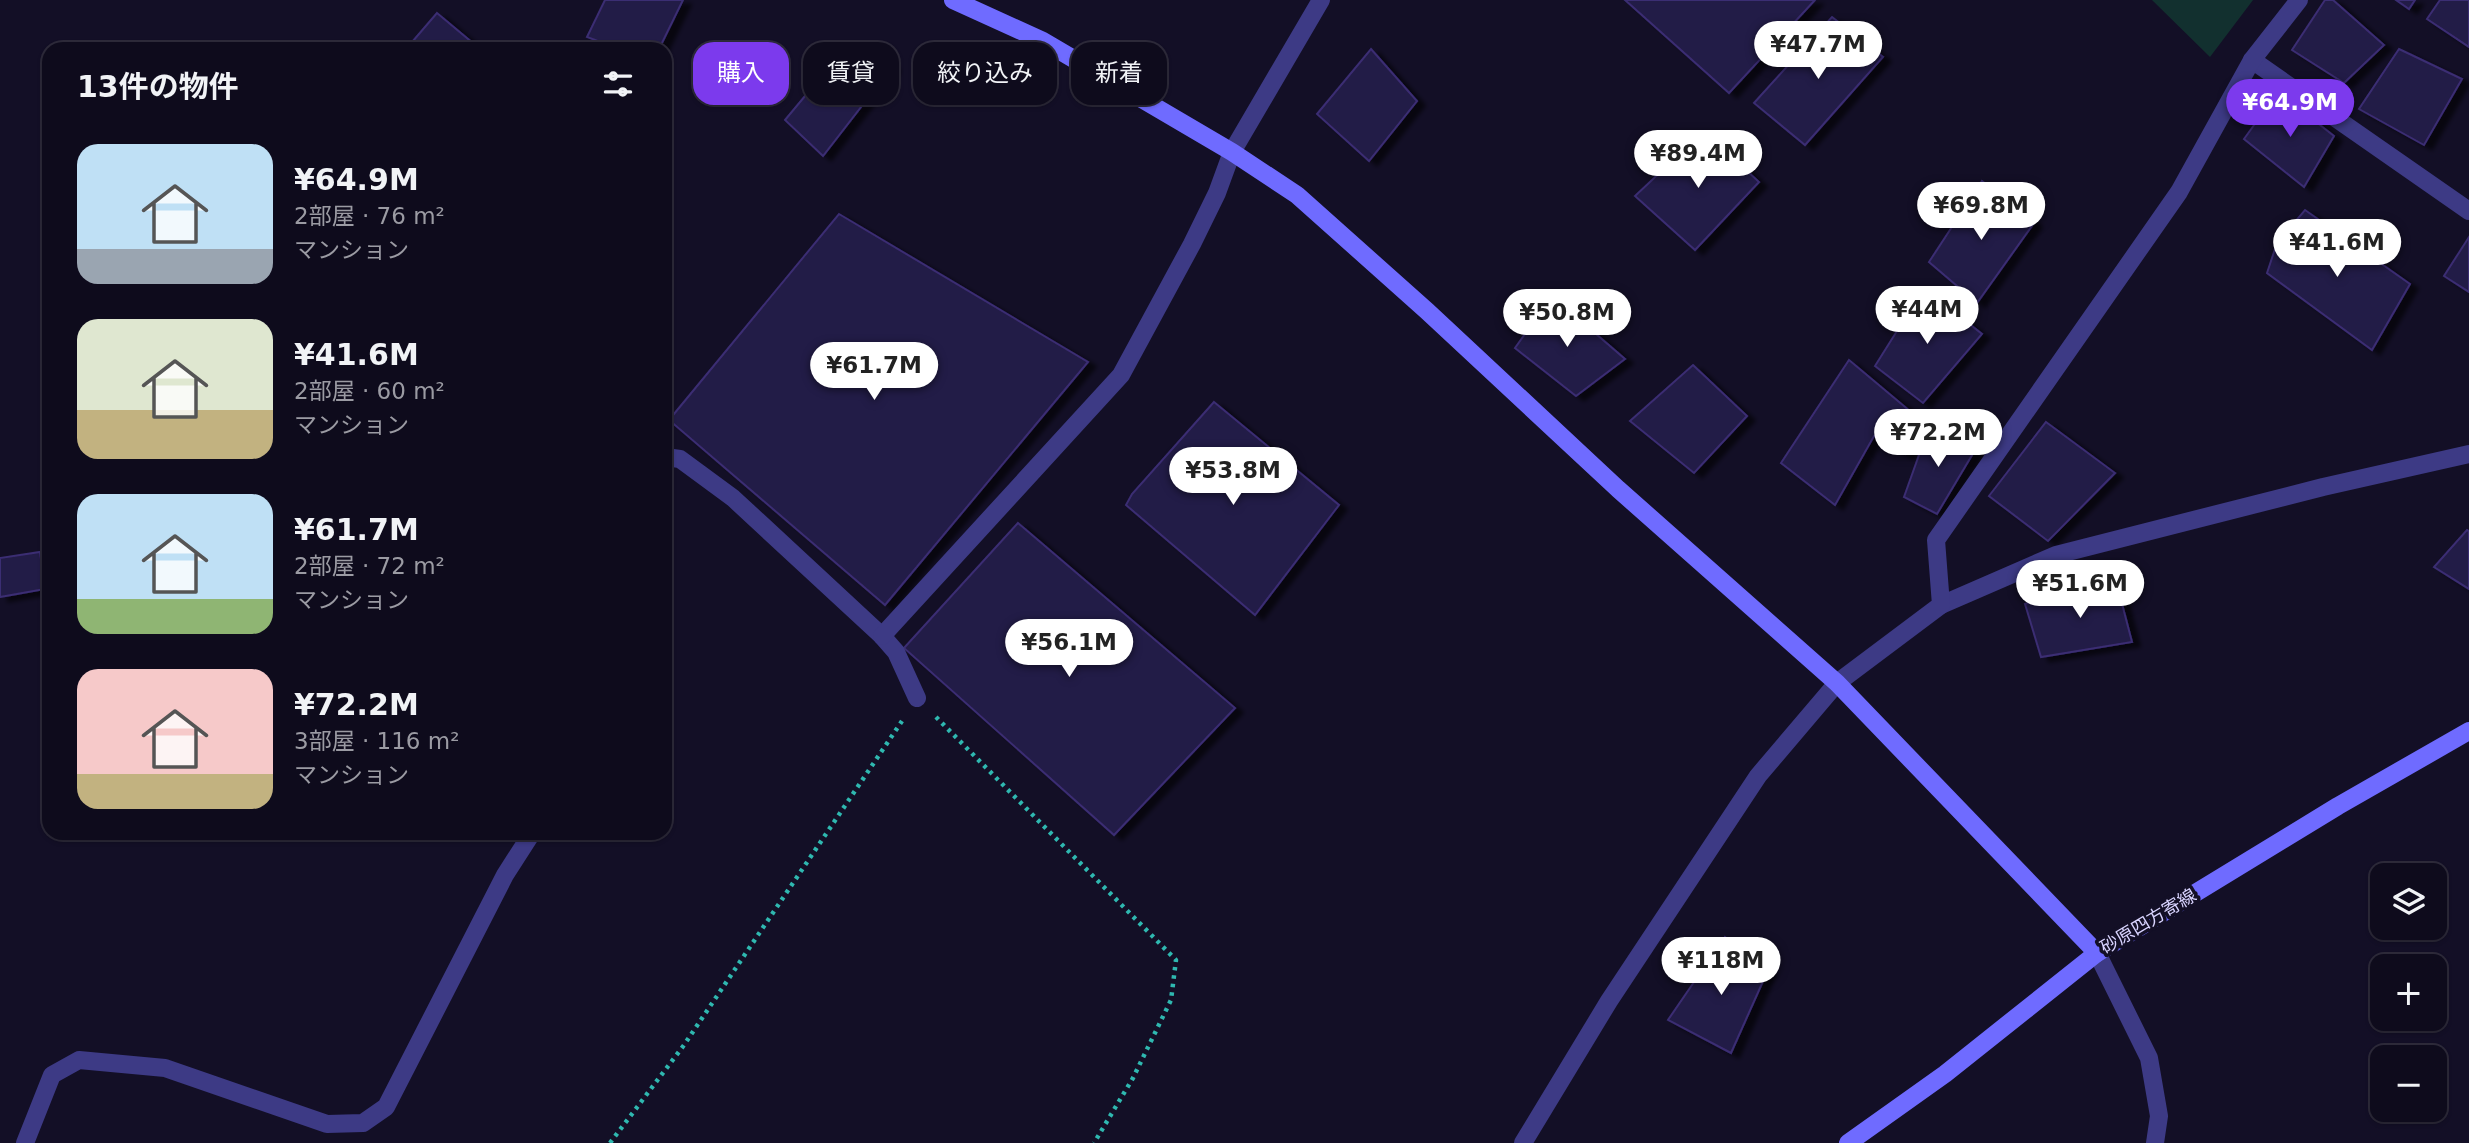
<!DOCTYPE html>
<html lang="ja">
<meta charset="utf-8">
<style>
body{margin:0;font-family:"DejaVu Sans","Noto Sans JP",sans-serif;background:#1c1929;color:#f1f3f6;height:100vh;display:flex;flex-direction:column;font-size:26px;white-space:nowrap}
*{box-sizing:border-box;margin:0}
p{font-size:23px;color:#9b9ba3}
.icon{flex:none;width:38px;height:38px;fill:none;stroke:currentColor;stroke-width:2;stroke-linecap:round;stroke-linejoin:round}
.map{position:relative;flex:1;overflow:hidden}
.panel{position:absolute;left:42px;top:42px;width:630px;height:798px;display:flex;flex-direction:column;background:#0e0b1c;border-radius:21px;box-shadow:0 2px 5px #0004,0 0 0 2px #2e2b3b}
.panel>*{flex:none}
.top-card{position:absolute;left:693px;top:42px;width:665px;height:63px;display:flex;gap:14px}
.controls{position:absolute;left:2370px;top:863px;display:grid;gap:14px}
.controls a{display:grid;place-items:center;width:77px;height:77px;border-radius:14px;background:#0e0b1c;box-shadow:0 2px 5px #0004,0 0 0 2px #2e2b3b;font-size:35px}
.price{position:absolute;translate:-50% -60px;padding:0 16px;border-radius:24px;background:#fff;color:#222;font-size:23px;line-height:46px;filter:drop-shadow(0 2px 4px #0008)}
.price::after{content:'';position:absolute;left:50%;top:42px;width:21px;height:16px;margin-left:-10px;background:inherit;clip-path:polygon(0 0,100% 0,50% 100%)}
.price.on{background:#7c3aed;color:#fff}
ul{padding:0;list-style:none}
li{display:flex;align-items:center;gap:21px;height:175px;padding:0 35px}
li span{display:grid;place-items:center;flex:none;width:196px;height:140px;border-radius:21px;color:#555}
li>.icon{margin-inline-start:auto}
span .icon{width:84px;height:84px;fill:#fffc;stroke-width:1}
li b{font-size:30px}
h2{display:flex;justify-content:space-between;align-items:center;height:84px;padding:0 35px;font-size:30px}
.chip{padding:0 24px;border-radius:21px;background:#0e0b1c;box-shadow:0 2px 5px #0004,0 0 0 2px #2e2b3b;font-size:24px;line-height:63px}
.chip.on{background:#7c3aed;color:#fff}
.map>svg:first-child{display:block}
</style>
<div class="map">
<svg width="2469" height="1143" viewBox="0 0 2469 1143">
<defs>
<filter id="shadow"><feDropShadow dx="8" dy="4.5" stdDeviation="2" flood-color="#0009"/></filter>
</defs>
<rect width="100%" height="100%" fill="#130f26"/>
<polygon fill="#12302f" points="2152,0 2253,0 2210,57"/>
<g fill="#241b47" stroke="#3b2d73" stroke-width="2" filter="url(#shadow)">
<polygon points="605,0 683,0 659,49 619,49 587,37"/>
<polygon points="1625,0 1815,0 1729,93"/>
<polygon points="2325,0 2333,0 2384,45 2344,83 2292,50"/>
<polygon points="2396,0 2415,0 2409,9"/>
<polygon points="2440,0 2469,0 2469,47 2427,19"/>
<polygon points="437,13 480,49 406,49"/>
<polygon points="1832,17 1883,57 1805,145 1754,103"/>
<polygon points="850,42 892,67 823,156 785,120"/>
<polygon points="1371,49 1417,101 1369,161 1317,114"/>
<polygon points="2399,49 2462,79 2424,145 2359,109"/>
<polygon points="2278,92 2334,136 2304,187 2244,139"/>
<polygon points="1704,131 1759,182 1695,250 1635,196"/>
<polygon points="1982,181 2034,223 1977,303 1929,262"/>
<polygon points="2305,210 2410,284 2372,350 2267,273 2277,243"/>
<polygon points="839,214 1088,362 885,605 669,420"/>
<polygon points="2469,237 2469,292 2444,276"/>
<polygon points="1924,288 1982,334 1923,403 1875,366"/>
<polygon points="1552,296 1625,359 1576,396 1515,348"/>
<polygon points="1849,360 1929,427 1905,454 1874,436 1835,505 1781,463"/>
<polygon points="1693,365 1747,416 1694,473 1630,421"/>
<polygon points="1214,402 1339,505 1255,615 1126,505 1132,494"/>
<polygon points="2046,422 2115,473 2048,541 1989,496"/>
<polygon points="1929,427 1978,445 1937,514 1904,497"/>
<polygon points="1018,523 1235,708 1114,835 904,648"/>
<polygon points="2467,530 2469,531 2469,589 2434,567"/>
<polygon points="40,552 45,589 0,597 0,558"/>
<polygon points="2115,577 2132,642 2041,657 2025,604"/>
<polygon points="1725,937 1768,970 1731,1053 1668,1020"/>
</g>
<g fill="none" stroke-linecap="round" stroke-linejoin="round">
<g stroke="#2fb8b0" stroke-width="4.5" stroke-dasharray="3.5 5" stroke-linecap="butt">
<polyline points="936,717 1176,960 1171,1000 1133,1078 1094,1143"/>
<polyline points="610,1143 684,1045 902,721"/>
</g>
<g stroke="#3d3a85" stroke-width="18">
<polyline points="2252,60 2469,211"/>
<polyline points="665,457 680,459 733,498 882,636 896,652 917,698"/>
<polyline points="1941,605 2056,555 2323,487 2469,454"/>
<polyline points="882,636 1121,375 1192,244 1217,193 1232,152 1321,0"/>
<polyline points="2097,953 2149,1058 2159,1116 2155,1143"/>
<polyline points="25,1143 52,1075 79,1060 165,1068 327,1124 363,1123 386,1107 505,875 532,833"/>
<polyline points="1523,1143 1609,1001 1758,776 1837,683 1941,605 1936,540 2179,192 2252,60 2299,0"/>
</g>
<g stroke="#6f6bff" stroke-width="18">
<polyline points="953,0 1043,41 1232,152 1297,195 1427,311 1618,489 1837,683 2097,953"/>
<polyline points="1848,1143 1945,1074 2097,953 2338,806 2469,731"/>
</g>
</g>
<g text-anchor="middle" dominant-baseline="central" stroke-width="7" stroke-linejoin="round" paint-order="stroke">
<g font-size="18" fill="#d9d4ff" stroke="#130f26">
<text transform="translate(2148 921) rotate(-31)">砂原四方寄線</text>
</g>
</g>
</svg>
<div class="controls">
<a><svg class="icon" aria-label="layers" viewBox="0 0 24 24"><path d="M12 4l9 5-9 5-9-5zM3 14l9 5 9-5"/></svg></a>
<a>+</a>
<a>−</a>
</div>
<b class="price" style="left:1818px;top:81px">¥47.7M</b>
<b class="price on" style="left:2290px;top:139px">¥64.9M</b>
<b class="price" style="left:1698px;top:190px">¥89.4M</b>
<b class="price" style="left:1981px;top:242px">¥69.8M</b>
<b class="price" style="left:2337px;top:279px">¥41.6M</b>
<b class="price" style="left:1927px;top:346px">¥44M</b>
<b class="price" style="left:1567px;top:349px">¥50.8M</b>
<b class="price" style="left:874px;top:402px">¥61.7M</b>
<b class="price" style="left:1938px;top:469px">¥72.2M</b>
<b class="price" style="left:1233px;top:507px">¥53.8M</b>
<b class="price" style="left:2080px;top:620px">¥51.6M</b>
<b class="price" style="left:1069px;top:679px">¥56.1M</b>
<b class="price" style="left:1721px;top:997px">¥118M</b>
<div class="top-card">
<a class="chip on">購入</a>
<a class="chip">賃貸</a>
<a class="chip">絞り込み</a>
<a class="chip">新着</a>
</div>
<section class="panel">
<h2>13件の物件<svg class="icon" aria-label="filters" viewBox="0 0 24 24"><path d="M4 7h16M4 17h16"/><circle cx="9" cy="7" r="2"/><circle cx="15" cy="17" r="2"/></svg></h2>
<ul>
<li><span style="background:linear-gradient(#bfe0f5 75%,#9aa5b1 0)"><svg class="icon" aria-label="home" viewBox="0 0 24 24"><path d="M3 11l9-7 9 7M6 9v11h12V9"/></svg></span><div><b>¥64.9M</b><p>2部屋 · 76 m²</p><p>マンション</p></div></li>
<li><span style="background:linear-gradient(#dfe7d0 65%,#c2b280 0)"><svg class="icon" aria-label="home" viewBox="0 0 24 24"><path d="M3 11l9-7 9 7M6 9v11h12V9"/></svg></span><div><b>¥41.6M</b><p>2部屋 · 60 m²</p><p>マンション</p></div></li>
<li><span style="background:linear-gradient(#bfe0f5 75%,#8fb573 0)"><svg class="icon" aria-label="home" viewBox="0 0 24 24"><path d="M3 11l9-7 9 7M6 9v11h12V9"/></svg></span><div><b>¥61.7M</b><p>2部屋 · 72 m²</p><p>マンション</p></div></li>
<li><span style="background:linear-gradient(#f6c9c9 75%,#c2b280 0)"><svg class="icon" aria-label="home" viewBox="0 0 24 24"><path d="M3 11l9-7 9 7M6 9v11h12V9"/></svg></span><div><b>¥72.2M</b><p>3部屋 · 116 m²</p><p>マンション</p></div></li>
</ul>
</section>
</div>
